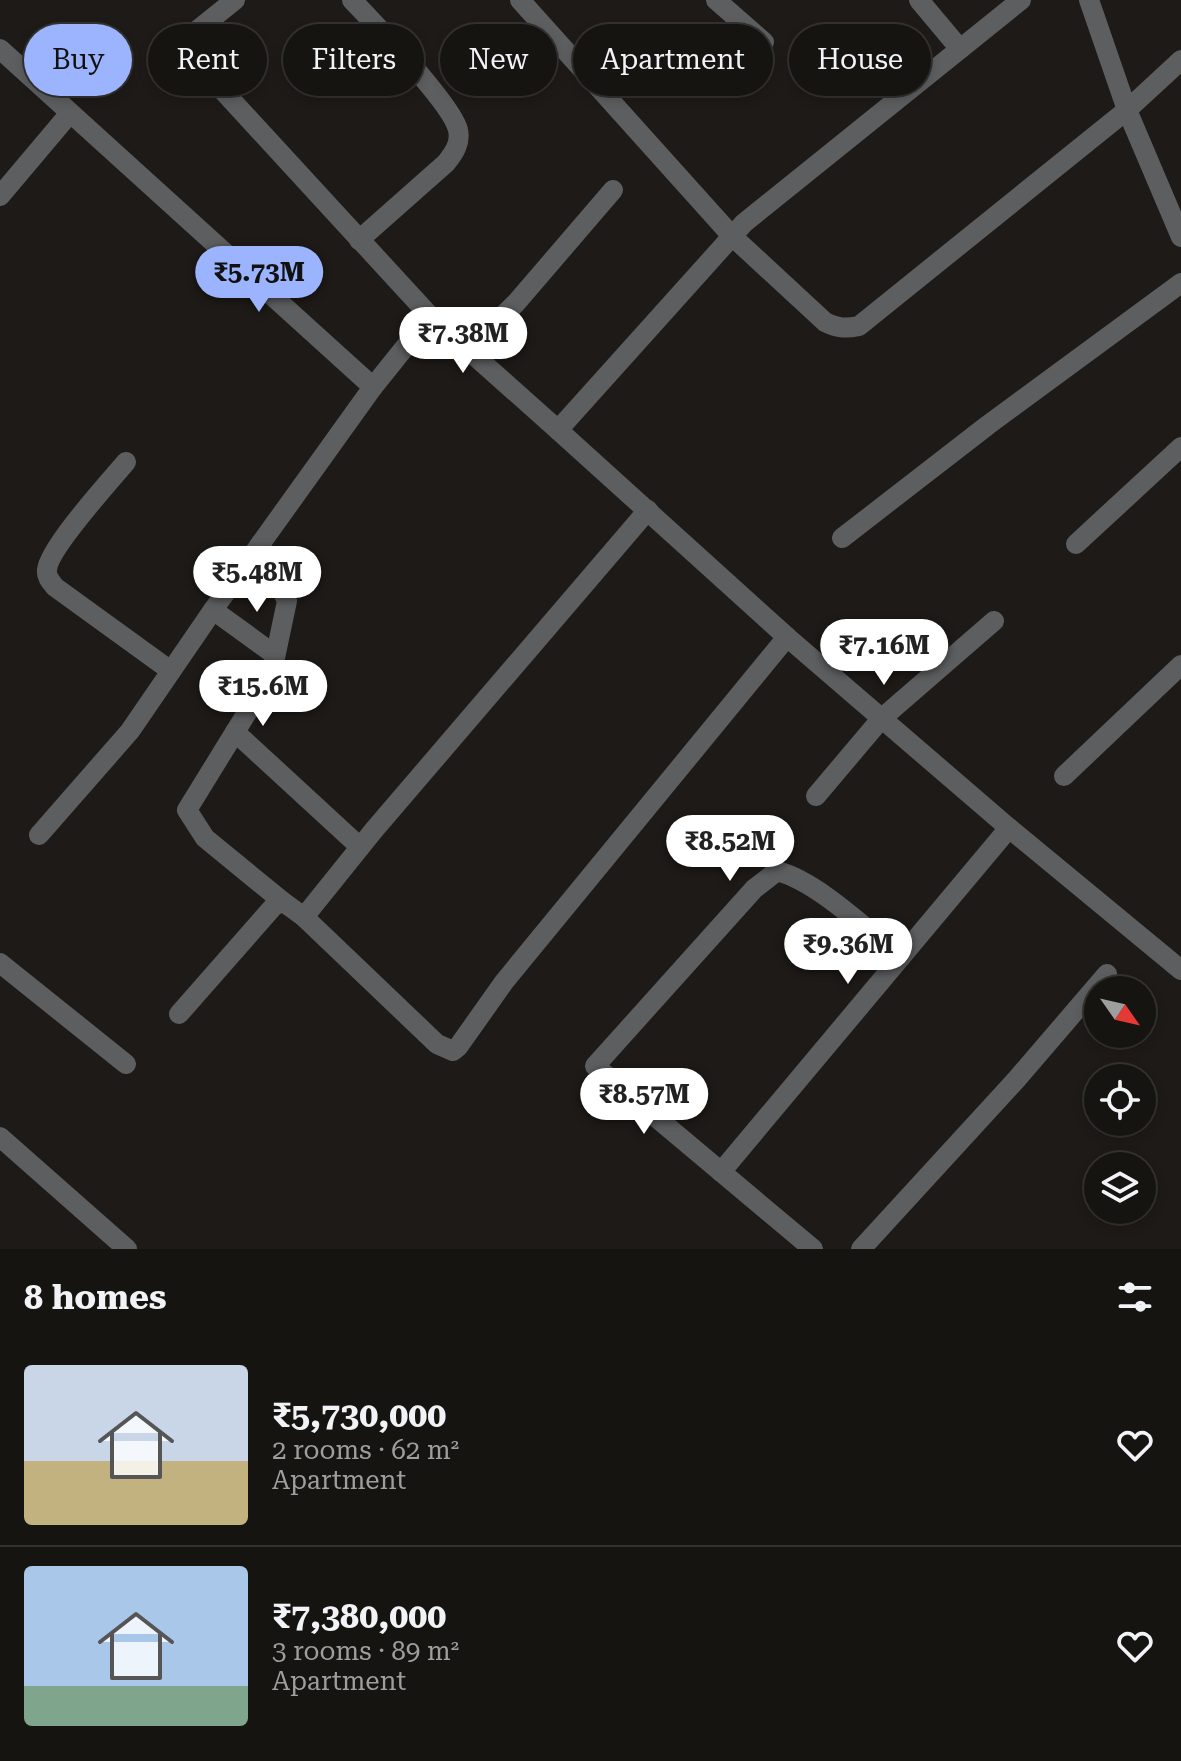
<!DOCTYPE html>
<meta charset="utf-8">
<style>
body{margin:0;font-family:"Roboto Serif",serif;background:#1f1d1a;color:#f1f3f6;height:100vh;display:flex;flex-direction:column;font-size:30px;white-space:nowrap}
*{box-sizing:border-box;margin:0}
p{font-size:26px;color:#9e9e9f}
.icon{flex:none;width:44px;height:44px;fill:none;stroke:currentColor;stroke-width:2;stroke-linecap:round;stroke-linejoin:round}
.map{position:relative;height:1249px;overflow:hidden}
.sheet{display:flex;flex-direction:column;background:#161411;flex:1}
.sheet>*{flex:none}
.guide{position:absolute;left:24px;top:24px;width:1134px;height:72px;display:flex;gap:16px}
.needle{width:52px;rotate:124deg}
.controls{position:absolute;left:1084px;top:976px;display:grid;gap:16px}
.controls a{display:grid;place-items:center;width:72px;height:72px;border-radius:50%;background:#161411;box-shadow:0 4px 12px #0003,0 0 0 2px #353331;font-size:40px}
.price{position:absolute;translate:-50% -68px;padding:0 18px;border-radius:28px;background:#fff;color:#222;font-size:26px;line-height:52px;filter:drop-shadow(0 2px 4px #0008)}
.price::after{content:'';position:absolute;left:50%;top:48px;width:24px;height:18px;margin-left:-12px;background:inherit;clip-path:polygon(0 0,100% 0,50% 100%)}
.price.on{background:#9cb4fd;color:#111}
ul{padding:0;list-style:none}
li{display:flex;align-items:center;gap:24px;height:200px;padding:0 24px}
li+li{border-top:2px solid #353331}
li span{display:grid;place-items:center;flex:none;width:224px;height:160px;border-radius:8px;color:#555}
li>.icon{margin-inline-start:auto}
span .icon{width:96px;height:96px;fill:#fffc;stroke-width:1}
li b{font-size:34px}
h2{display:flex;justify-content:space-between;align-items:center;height:96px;padding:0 24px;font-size:34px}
.chip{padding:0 28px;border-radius:36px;background:#161411;box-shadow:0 4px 12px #0003,0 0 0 2px #353331;font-size:28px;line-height:72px}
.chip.on{background:#9cb4fd;color:#111}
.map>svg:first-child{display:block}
</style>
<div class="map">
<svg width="1181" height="1249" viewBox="0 0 1181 1249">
<rect width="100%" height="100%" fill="#1e1a17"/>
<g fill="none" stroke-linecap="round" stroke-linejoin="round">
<g stroke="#5d5e60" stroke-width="20">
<polyline points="235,0 180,44 430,316"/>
<path d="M352 0C373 22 453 105 458 130 461 143 454 153 446 163L359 240"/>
<path d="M520 0 732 236 825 322C837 328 845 329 859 326L1127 110 1181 60"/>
<polyline points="716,0 764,42"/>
<polyline points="919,0 960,49"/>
<polyline points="1021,0 744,223 558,430 787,637 1009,828 1181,970"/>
<polyline points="1089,0 1127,110 1181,237"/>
<polyline points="0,49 373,387 213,610 130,731 39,835"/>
<polyline points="0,196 70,113"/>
<polyline points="468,350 516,303 613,190"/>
<polyline points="373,387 430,316 558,430"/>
<path d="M126 462C110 481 48 549 47 570 46 577 51 582 55 587L171 671"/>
<polyline points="842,538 988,425 1181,283"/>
<polyline points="260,544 287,601 272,672 187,810 205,838 282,901"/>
<polyline points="1076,544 1181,447"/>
<polyline points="213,610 275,655"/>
<polyline points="235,732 360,847"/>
<polyline points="1064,776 1181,665"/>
<polyline points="816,796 881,719 994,621"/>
<polyline points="304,917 374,830 648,510"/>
<polyline points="0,963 126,1064"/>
<polyline points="179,1014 273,907 282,901 304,917 437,1044 453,1051 458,1047 504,982 787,637"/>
<polyline points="0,1137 127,1249"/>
<polyline points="721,1172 1009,828"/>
<path d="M813 1249 595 1066 754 889 777 871C817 881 868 931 901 957"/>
<polyline points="861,1249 1016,1080 1107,974"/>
</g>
</g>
</svg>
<div class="controls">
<a><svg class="needle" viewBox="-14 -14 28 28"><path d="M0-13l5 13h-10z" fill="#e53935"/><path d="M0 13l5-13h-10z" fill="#9e9e9f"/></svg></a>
<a><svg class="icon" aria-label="locate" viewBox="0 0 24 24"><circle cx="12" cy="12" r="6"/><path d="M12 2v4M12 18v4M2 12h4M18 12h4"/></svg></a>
<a><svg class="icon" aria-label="layers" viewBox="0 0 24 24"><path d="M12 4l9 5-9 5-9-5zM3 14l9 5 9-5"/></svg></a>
</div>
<b class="price on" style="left:259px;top:314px">₹5.73M</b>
<b class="price" style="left:463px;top:375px">₹7.38M</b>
<b class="price" style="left:257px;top:614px">₹5.48M</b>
<b class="price" style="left:884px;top:687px">₹7.16M</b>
<b class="price" style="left:263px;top:728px">₹15.6M</b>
<b class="price" style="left:730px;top:883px">₹8.52M</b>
<b class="price" style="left:848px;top:986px">₹9.36M</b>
<b class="price" style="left:644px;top:1136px">₹8.57M</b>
<div class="guide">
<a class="chip on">Buy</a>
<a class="chip">Rent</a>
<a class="chip">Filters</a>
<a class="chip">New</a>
<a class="chip">Apartment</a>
<a class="chip">House</a>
</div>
</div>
<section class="sheet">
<h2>8 homes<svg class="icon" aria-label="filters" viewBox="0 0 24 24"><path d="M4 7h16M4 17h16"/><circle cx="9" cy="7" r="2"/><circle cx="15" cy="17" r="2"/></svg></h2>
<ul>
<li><span style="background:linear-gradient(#c9d6e8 60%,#c2b280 0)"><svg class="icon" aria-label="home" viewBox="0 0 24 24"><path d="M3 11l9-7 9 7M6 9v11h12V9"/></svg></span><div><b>₹5,730,000</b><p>2 rooms · 62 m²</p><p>Apartment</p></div><svg class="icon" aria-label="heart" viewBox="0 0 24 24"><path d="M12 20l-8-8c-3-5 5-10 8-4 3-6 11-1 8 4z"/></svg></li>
<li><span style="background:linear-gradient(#a9c7e8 75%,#7fa58c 0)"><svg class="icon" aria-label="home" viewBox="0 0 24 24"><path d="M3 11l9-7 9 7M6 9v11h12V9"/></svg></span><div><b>₹7,380,000</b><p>3 rooms · 89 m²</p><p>Apartment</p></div><svg class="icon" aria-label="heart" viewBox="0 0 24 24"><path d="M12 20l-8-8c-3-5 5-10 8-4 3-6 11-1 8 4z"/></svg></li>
</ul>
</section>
